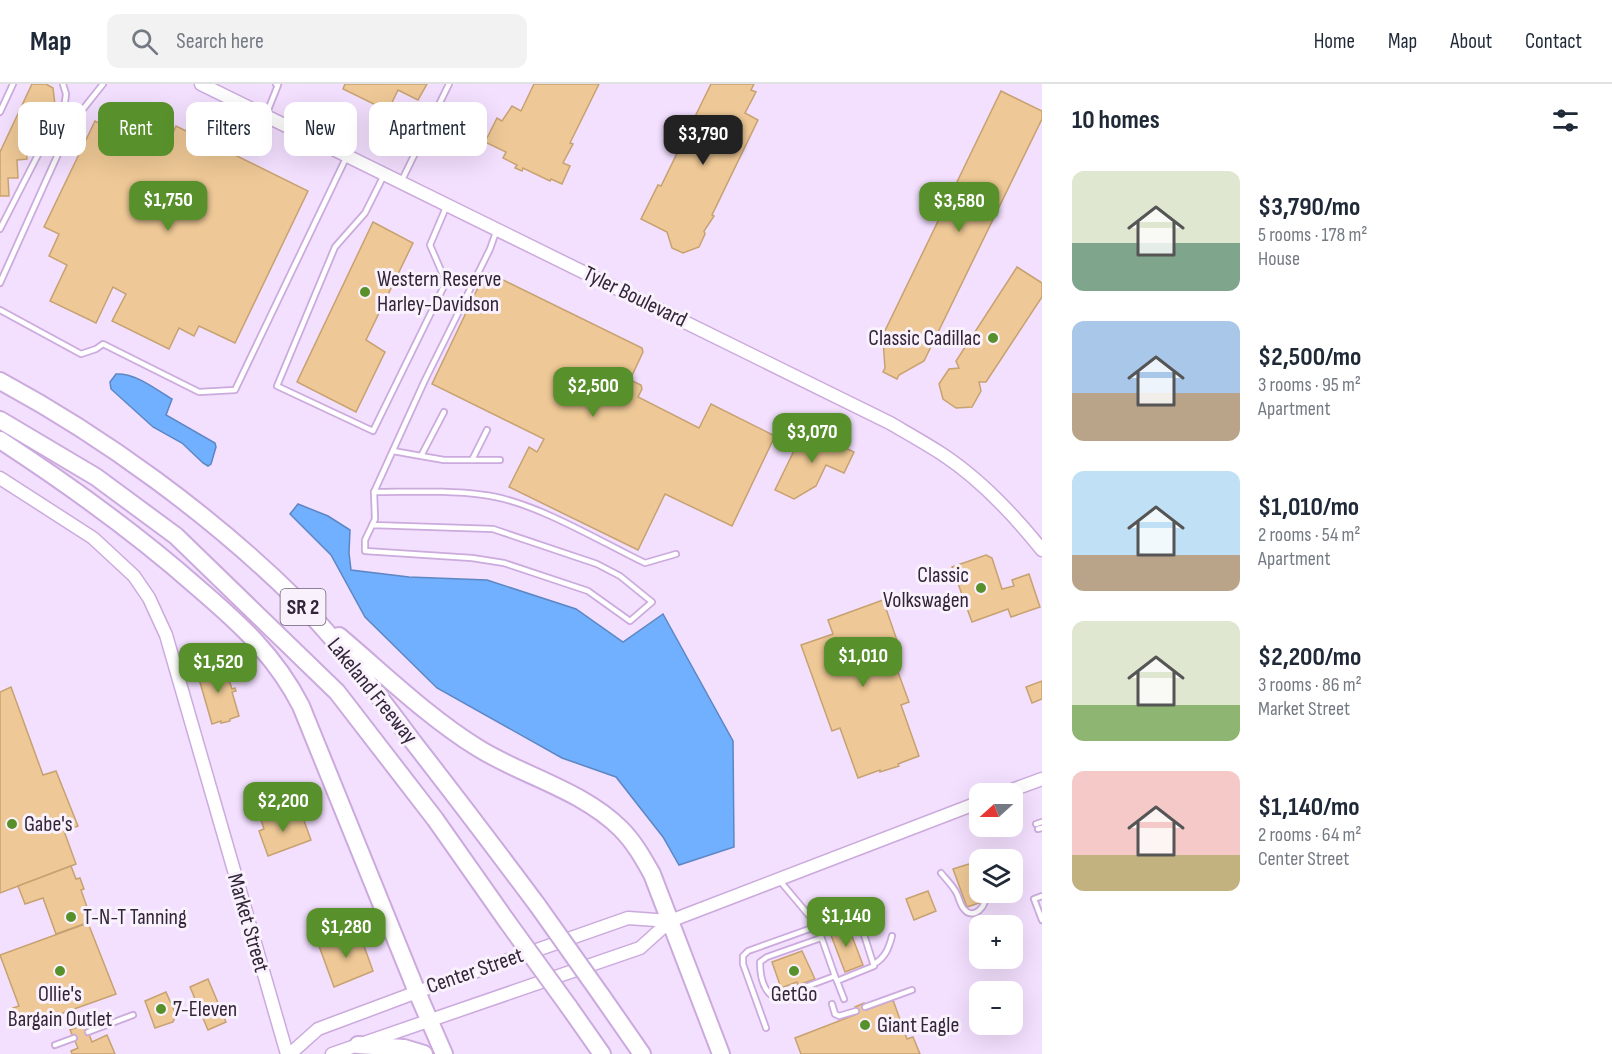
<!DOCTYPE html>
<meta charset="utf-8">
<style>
body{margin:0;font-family:"Sofia Sans Condensed",sans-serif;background:#f2f2f3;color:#1f2937;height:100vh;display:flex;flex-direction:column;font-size:22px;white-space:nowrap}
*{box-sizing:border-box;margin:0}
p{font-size:20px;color:#747a83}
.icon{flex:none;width:33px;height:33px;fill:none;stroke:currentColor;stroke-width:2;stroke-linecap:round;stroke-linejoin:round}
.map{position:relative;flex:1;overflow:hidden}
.panel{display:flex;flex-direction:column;background:#fff;width:570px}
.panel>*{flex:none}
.top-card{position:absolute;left:18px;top:18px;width:570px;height:54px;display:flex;gap:12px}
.needle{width:39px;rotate:249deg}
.buttons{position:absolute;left:969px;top:699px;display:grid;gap:12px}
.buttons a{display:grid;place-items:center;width:54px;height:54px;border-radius:12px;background:#fff;box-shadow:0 6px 24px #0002;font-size:30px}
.price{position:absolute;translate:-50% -51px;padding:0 14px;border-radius:12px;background:#58902b;color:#fff;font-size:20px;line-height:39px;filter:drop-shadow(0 2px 3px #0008)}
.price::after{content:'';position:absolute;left:50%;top:36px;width:18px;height:14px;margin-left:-9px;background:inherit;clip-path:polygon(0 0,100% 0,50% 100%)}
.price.selected{background:#222;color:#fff}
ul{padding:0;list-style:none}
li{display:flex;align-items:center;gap:18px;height:150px;padding:0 30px}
li span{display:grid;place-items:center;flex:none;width:168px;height:120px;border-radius:12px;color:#555}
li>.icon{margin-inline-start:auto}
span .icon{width:72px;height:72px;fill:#fffc;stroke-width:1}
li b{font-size:26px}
h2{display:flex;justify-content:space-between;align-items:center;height:72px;padding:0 30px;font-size:26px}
.tag{padding:0 21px;border-radius:12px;background:#fff;box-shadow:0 6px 24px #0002;font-size:21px;line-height:54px}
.tag.selected{background:#58902b;color:#fff}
header{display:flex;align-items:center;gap:36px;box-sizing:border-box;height:84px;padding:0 30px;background:#fff;border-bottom:2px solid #e0e1e3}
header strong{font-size:28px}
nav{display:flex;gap:33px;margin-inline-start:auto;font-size:21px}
.search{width:420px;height:54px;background:#f2f2f3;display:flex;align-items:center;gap:15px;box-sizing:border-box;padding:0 21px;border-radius:12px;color:#747a83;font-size:22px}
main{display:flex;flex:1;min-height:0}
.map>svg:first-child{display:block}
</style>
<header>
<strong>Map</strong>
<div class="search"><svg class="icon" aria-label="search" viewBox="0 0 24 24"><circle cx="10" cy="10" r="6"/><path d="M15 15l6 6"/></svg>Search here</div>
<nav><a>Home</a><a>Map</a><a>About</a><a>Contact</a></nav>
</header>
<main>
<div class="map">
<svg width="1042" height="970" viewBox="0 0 1042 970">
<rect width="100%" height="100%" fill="#f3dffe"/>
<g fill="#70b0fe" stroke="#5d86c3" stroke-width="1.5">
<path d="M116 290C136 289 155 305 172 315L166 331 215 359 216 363 211 380 208 382 203 379 182 359 153 343 111 305 110 298Z"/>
<polygon points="298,420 328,432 350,446 349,469 351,486 409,493 487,496 576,525 623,558 663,530 733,657 734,763 679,781 663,753 616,693 562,674 437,604 365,533 331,471 290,430"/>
</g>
<g fill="#eec896" stroke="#c7a271" stroke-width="1.5">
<polygon points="32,0 46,0 53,4 55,21 44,22 45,39 35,40 36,57 26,58 27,75 17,76 18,94 8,94 9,112 0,112 0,68"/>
<polygon points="345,0 427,0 418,16 398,6 388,27 343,5"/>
<polygon points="534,0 599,0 570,59 573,60 563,79 570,82 562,100 551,95 550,97 523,84 522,87 515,84 517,81 503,74 506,68 485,58 497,34 502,37 512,22 521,27"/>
<polygon points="711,0 754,0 751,6 756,8 745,29 758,36 712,131 714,132 704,147 705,150 699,163 683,169 672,164 667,148 641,135 658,101 661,102"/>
<polygon points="1001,7 1042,27 1042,35 924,277 899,291 897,295 883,288 885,284 883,256 881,255"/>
<circle cx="461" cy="27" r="5"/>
<polygon points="139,33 173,49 176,42 308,107 235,259 199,242 194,252 179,244 169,265 112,237 126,210 113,203 96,239 50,217 67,181 49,172 59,150 44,143 95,37 114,47 107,62 122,69"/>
<polygon points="373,138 413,159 366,256 385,268 356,328 297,298"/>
<polygon points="1017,183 1042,199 1042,213 986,298 979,298 981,307 972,323 956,324 943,315 939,300 949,285 959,284 956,277"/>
<polygon points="489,189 642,264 643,268 630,296 641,301 642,305 638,313 699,344 711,320 775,352 732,442 665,410 638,466 509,403 529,363 537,368 544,355 432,300 484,191"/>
<polygon points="805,344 854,368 844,389 826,381 816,402 794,415 775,406"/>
<polygon points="986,471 992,474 1002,505 1014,502 1012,496 1029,490 1040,523 1011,533 1008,525 972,538 952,483"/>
<polygon points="883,516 900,565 891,569 909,618 901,621 919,672 898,680 899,682 880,688 880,686 858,694 840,644 832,647 801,561 833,550 828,536"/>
<polygon points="224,580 232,605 235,604 236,607 232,608 239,632 230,635 230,637 226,638 221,639 221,637 212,640 197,588 206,585 206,583"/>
<polygon points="1042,597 1042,615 1032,619 1026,603"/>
<polygon points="11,603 43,691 56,687 78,742 64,747 76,780 0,809 0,608"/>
<polygon points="283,727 287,737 302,731 311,756 268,772 259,747 264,745 261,736"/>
<polygon points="969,780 975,795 977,794 980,800 980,808 982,808 976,810 979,819 967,823 953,785"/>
<polygon points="71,782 76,795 80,794 84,805 81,806 92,837 56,850 43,814 25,820 18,802"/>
<polygon points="928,807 936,827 914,836 906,815"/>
<polygon points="88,839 116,910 21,944 13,924 19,922 0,871"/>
<polygon points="847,839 863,881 845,888 829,846"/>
<polygon points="359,848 373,887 334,903 319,862"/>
<polygon points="802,867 815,895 798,901 797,898 781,904 772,878"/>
<polygon points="208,895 226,938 208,946 190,903"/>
<polygon points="166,908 176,931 173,938 155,944 145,917"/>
<polygon points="893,916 907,955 913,953 920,970 801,970 795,954 857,930 855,923 864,919 866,926"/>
<polygon points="85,940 92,958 107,951 115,970 72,970 71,967 78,964 70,946"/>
</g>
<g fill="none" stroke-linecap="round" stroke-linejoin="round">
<g stroke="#cbaadd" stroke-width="8">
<g id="lane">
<polyline points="0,28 13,0"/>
<polyline points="266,31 278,1 276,0"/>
<polyline points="384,91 365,129 335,163 277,302 373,347 446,198 430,161 447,121"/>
<polyline points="401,98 449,0"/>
<polyline points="0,145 65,18 66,10 63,0"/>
<path d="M496 148 490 165 425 296 374 408C411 408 448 406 484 411 534 417 599 457 645 479L676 470"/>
<polyline points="0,199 72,39 103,0"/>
<polyline points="0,226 81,270 96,265 103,260 199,308 235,306 346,74"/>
<polyline points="393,367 421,372 444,328"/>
<polyline points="421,372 444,376 500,376"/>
<polyline points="472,376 487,346"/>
<polyline points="372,441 493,445 597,480 620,492 652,518 630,537 588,507 504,479 472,474 365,467 365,456 375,435 374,408"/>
<polyline points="1036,740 1042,738"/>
<polyline points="1004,742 1004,743"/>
<polyline points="1038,745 1042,744"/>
<path d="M941 789C946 795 952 801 956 808 959 813 960 821 964 825 973 837 989 822 985 808"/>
<polyline points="780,797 817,841 836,895"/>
<polyline points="1042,812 1034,815 1042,836"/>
<path d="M821 854 767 873 760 878C760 891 762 904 772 912L792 908 835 892"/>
<path d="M874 880C885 874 889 864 892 852"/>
<polyline points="832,920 835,930 839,932 856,927"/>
<polyline points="865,923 912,906"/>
<polyline points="766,944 743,880 743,872 748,867 854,829 858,832 874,882 837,897 844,915"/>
<polyline points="88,948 133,931"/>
<polyline points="55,961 74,954"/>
</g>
</g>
<g stroke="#cbaadd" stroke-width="15">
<g id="secondary">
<path d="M201 0 890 339C907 349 925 359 942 370 980 395 1014 431 1042 466"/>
<polyline points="0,394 93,454 134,492 149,514 166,551 287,970"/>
<polyline points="1001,710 1042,695"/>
<polyline points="290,970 318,945 417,908 628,834 670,837"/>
<polyline points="332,970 640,864 670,837 980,718"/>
</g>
</g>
<g stroke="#cbaadd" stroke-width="20">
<g id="highway">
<path d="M0 297C104 353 212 432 296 515 338 557 378 611 414 659 456 713 497 767 538 822"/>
<polyline points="0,336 96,393 176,452 337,608 435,735 506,836"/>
<path d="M0 356C69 401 136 449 197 503 239 539 275 571 301 622L417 908 444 970"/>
<path d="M339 552C384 590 428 633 478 664 523 692 582 706 621 745 634 758 643 774 652 790L721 970"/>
<polyline points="601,911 642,970"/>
<polyline points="569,923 602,970"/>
<polyline points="358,961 404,964 424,970"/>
</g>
</g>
<use href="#lane" stroke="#fff" stroke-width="4.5"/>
<use href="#secondary" stroke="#fff" stroke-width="12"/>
<use href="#highway" stroke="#fff" stroke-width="16"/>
<g stroke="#cbaadd" stroke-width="20" stroke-linecap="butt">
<g id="highway-bridge">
<polyline points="538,822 601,911"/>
<polyline points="506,836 569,923"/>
</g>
</g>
<use href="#highway-bridge" stroke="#fff" stroke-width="16"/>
</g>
<g fill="#58902b" stroke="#f9f2fc" stroke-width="2">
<circle cx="365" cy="208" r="6"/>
<circle cx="993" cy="254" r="6"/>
<circle cx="981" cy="504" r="6"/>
<circle cx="12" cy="740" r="6"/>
<circle cx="71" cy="833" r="6"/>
<circle cx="60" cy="887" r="6"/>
<circle cx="794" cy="887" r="6"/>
<circle cx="161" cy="925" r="6"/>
<circle cx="865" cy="941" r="6"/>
</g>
<g text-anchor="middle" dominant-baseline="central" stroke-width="6" stroke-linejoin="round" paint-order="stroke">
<rect fill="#f9f2fc" stroke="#6e6274" stroke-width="1.5" x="280.5" y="505" width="45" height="36" rx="4.5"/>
<g font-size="21" font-weight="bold" fill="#322539">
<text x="303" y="523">SR 2</text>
</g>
<g font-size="22" fill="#322539" stroke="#f9f2fc" text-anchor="start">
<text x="377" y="195">Western Reserve<tspan x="377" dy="25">Harley-Davidson</tspan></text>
<text x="981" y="254" text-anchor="end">Classic Cadillac</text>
<text x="969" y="491" text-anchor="end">Classic<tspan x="969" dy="25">Volkswagen</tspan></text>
<text x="24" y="740">Gabe's</text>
<text x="83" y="833">T-N-T Tanning</text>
<text x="60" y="910" text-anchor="middle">Ollie's<tspan x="60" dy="25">Bargain Outlet</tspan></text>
<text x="794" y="910" text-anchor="middle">GetGo</text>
<text x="173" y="925">7-Eleven</text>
<text x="877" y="941">Giant Eagle</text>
</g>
<g font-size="22" fill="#322539" stroke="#f9f2fc">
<text transform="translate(635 213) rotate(26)">Tyler Boulevard</text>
<text transform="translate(372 607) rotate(51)">Lakeland Freeway</text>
<text transform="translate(248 839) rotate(74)">Market Street</text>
<text transform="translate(475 887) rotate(-19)">Center Street</text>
</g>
</g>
</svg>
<div class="buttons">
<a><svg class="needle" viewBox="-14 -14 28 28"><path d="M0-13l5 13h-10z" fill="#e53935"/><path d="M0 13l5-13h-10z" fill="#747a83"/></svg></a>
<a><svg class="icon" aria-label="layers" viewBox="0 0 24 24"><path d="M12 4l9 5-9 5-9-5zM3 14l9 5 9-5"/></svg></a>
<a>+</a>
<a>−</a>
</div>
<b class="price selected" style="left:703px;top:82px">$3,790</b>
<b class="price" style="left:168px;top:148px">$1,750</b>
<b class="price" style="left:959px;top:149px">$3,580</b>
<b class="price" style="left:593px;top:334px">$2,500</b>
<b class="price" style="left:812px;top:380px">$3,070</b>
<b class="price" style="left:863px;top:604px">$1,010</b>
<b class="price" style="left:218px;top:610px">$1,520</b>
<b class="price" style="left:283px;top:749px">$2,200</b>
<b class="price" style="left:846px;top:864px">$1,140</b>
<b class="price" style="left:346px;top:875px">$1,280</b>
<div class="top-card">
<a class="tag">Buy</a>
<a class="tag selected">Rent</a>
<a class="tag">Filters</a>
<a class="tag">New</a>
<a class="tag">Apartment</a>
</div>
</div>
<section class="panel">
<h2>10 homes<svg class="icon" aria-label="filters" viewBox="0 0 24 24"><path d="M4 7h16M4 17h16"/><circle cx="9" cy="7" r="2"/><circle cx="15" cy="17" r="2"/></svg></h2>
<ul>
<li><span style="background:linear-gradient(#dfe7d0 60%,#7fa58c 0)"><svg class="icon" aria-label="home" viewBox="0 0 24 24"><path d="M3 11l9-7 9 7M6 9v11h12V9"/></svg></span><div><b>$3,790/mo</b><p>5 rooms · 178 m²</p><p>House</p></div></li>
<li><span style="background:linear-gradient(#a9c7e8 60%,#b9a48a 0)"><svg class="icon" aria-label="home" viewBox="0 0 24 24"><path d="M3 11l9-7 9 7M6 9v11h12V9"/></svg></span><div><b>$2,500/mo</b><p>3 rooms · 95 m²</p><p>Apartment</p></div></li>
<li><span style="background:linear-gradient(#bfe0f5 70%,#b9a48a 0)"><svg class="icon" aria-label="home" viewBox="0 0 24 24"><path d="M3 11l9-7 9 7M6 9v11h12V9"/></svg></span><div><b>$1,010/mo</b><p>2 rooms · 54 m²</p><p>Apartment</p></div></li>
<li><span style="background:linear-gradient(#dfe7d0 70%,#8fb573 0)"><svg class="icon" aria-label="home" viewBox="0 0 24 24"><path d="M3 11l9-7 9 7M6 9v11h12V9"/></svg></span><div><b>$2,200/mo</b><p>3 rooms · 86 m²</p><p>Market Street</p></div></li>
<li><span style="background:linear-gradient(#f6c9c9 70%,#c2b280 0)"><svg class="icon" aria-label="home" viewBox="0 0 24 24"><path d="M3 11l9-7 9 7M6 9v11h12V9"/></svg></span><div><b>$1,140/mo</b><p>2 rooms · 64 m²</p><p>Center Street</p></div></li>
</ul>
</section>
</main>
